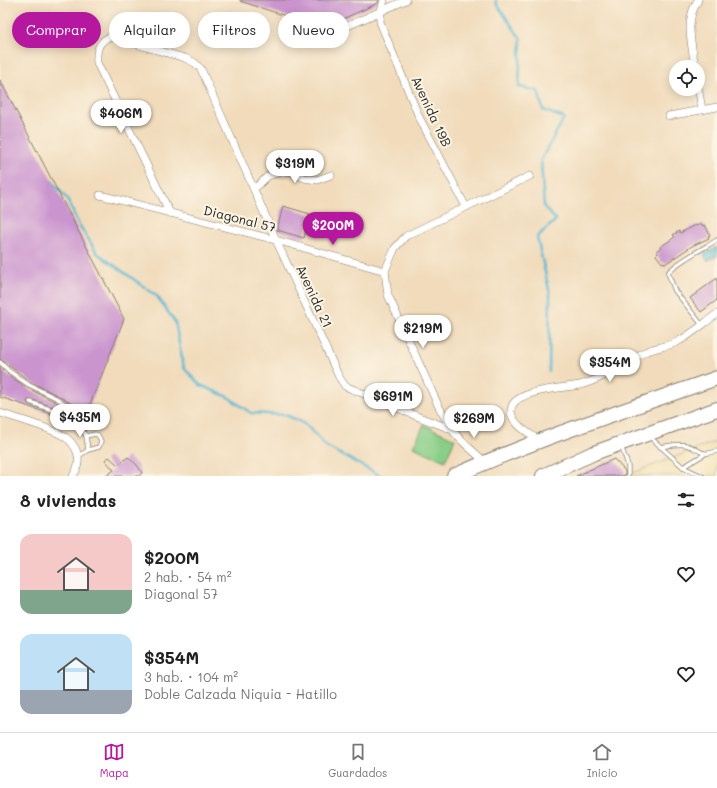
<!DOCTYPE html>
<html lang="es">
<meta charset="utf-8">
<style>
body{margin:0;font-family:Mali,sans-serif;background:#f6f6f6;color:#222;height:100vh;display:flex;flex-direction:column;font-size:15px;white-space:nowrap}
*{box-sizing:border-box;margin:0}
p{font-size:13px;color:#767676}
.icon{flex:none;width:22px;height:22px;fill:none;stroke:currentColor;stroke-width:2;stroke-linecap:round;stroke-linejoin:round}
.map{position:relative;height:476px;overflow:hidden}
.drawer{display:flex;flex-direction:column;background:#fff;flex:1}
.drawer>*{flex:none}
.top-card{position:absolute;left:12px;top:12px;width:400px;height:36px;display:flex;gap:8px}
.controls{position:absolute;left:669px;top:60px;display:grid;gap:8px}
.controls a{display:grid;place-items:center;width:36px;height:36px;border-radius:50%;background:#fff;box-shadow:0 2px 10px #0003;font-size:20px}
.price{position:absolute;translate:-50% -34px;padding:0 9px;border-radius:14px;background:#fff;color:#222;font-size:13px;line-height:26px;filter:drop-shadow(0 1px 2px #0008)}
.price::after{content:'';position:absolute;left:50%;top:24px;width:12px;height:9px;margin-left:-6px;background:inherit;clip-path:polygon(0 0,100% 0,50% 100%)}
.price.current{background:#b5179e;color:#fff}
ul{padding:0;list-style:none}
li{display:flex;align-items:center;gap:12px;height:100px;padding:0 20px}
li span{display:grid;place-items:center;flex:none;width:112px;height:80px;border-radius:12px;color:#555}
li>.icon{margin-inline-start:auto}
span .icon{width:48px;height:48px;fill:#fffc;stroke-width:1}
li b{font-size:17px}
h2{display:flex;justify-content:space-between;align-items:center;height:48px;padding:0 20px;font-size:17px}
.tag{padding:0 14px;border-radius:18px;background:#fff;box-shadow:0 2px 10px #0003;font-size:14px;line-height:36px}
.tag.current{background:#b5179e;color:#fff}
.menu{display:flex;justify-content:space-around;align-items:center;height:56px;border-top:1px solid #e0e0e0;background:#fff;font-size:11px;color:#767676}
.menu a{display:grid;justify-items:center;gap:2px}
.menu .current{color:#b5179e}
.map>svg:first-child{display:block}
</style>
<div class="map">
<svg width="717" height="476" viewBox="0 0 717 476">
<rect width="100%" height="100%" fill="#fcf5e5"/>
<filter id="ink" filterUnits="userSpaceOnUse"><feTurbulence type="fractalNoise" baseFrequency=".025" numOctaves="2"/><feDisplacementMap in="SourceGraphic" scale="8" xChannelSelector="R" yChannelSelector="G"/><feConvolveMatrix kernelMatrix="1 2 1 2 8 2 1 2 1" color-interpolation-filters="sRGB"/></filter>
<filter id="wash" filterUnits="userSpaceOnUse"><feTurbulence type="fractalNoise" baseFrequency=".012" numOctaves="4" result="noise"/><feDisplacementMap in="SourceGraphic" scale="16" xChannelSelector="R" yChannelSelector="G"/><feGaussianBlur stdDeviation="0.9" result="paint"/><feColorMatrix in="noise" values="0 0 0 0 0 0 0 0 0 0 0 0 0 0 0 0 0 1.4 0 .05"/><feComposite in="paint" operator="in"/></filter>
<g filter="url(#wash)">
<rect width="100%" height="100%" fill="#f1dbbb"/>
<polygon fill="#8acf89" stroke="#537652" points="424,425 455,439 445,461 413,447"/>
<polygon fill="#eeda9e" stroke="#857b5d" points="717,441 717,476 625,476"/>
<polygon fill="#52b6d0" stroke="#376976" points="717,247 717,256 707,261 704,254"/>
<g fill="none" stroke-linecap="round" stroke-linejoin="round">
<g stroke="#52b6d0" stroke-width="2.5">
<polyline points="496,0 496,3 521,39 519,87 538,91 543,110 564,118 541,160 544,207 556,220 537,237 550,294 549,372"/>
<polyline points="52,181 67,199 78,223 97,253 157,296 175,322 184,368 200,385 228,397 251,413 286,415 305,424 327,447 381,476"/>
</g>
</g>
<g id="blocks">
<g fill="#ca94cf">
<polygon points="240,0 379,0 378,3 323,28 240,1"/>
<polygon points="0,80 124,319 87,412 78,416 72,404 57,395 31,382 0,359"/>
<polygon points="283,206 310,214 304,238 277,230"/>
<polygon points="702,224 703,226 705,225 710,235 708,236 709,238 692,246 665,264 664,262 662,263 656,255 658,253 656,251 661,248 660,247 675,237 673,235 679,231 680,233 696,225 697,226"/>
<polygon points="717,278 717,300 701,312 690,298"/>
<polygon points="0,367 7,374 27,388 54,401 68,409 70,413 31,399 27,401 28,404 69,420 0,397"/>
<polygon points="109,457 118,465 128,457 137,465 142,473 139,476 106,476 114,470 105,460"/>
<polygon points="614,459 625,471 625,476 576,476"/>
</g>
</g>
</g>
<g filter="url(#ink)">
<use href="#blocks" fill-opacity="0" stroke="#867c6c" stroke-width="1"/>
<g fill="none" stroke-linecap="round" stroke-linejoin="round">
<g stroke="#867c6c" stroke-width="5">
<g id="lane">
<path d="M702 325 675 291 668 273C673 264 706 247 717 240"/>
<polyline points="0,362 9,371 29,385 56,398 70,407 86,436 88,450 79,456"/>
<polyline points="30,402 76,419"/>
<polyline points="86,436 95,434 98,435 101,441 99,447 88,450"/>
<polyline points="650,437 683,467 702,476"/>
<polyline points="621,446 628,465 628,476"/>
<path d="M660 447C669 446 678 443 686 445 701 449 700 457 717 451"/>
<polyline points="683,467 705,454"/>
</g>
</g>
<g stroke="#867c6c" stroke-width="8">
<g id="street">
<polyline points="384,0 381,11 380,22 419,117 466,207"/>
<polyline points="323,37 406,0"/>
<path d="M695 67C692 44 684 21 698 0"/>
<polyline points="698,86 702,110"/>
<polyline points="669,116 717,107"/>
<polyline points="254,189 268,176 285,171 294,172 304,178 317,180 331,175"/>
<polyline points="100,195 276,240 385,271"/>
<path d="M170 213 97 63C96 51 98 41 110 37L185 58 195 63 201 69 276 240 339 377 345 386 419 417 451 429"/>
<path d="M0 413C15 418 59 430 69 440 80 451 81 464 73 476"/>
<path d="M540 441C530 434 506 421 512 406 518 390 564 388 580 385 604 379 623 363 645 352 655 347 667 347 677 342 691 335 704 323 717 314"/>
<polyline points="485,462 463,442 451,429 438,405 388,295 385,271 395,248 406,236 530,176"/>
</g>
</g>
<g stroke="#867c6c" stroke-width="16">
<g id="highway">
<path d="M454 476C539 438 629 409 717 378"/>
<polyline points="543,476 594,453 717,409"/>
</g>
</g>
<use href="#lane" stroke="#fff" stroke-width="3.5"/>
<use href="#street" stroke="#fff" stroke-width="7"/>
<use href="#highway" stroke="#fff" stroke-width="14"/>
</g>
</g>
<g text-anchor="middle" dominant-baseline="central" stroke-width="4" stroke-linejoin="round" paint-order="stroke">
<g font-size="13" fill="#1c1c1c" stroke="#fcf5e5">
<text transform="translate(432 111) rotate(65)">Avenida 19B</text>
<text transform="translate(240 218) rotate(14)">Diagonal 57</text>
<text transform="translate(315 296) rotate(65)">Avenida 21</text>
</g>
</g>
</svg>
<div class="controls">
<a><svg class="icon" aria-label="locate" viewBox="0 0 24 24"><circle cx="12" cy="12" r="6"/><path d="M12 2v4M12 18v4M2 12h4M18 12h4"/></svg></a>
</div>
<b class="price" style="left:121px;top:134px">$406M</b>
<b class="price" style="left:295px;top:184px">$319M</b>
<b class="price current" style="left:333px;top:246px">$200M</b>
<b class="price" style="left:423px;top:349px">$219M</b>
<b class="price" style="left:610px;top:383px">$354M</b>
<b class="price" style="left:393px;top:417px">$691M</b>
<b class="price" style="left:80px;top:438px">$435M</b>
<b class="price" style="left:474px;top:439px">$269M</b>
<div class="top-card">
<a class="tag current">Comprar</a>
<a class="tag">Alquilar</a>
<a class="tag">Filtros</a>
<a class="tag">Nuevo</a>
</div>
</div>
<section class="drawer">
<h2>8 viviendas<svg class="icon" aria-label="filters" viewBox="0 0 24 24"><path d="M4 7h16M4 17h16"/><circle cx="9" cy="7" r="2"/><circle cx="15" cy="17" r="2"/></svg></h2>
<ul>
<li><span style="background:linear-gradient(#f6c9c9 70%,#7fa58c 0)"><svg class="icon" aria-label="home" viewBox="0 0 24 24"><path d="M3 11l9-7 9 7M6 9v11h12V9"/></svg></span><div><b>$200M</b><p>2 hab. · 54 m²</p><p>Diagonal 57</p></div><svg class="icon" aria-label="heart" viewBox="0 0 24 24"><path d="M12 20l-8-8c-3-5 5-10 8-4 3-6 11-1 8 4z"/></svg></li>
<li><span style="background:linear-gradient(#bfe0f5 70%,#9aa5b1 0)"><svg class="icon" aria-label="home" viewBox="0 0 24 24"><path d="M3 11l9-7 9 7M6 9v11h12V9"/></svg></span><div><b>$354M</b><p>3 hab. · 104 m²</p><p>Doble Calzada Niquia - Hatillo</p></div><svg class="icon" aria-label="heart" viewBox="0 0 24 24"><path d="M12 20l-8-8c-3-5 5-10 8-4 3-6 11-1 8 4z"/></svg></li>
</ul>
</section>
<nav class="menu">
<a class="current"><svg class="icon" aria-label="map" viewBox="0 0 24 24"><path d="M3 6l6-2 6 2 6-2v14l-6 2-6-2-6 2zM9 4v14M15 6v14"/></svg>Mapa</a>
<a><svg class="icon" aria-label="saved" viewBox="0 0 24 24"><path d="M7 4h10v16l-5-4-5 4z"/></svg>Guardados</a>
<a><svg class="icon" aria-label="home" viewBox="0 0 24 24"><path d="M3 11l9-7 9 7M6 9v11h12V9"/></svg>Inicio</a>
</nav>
